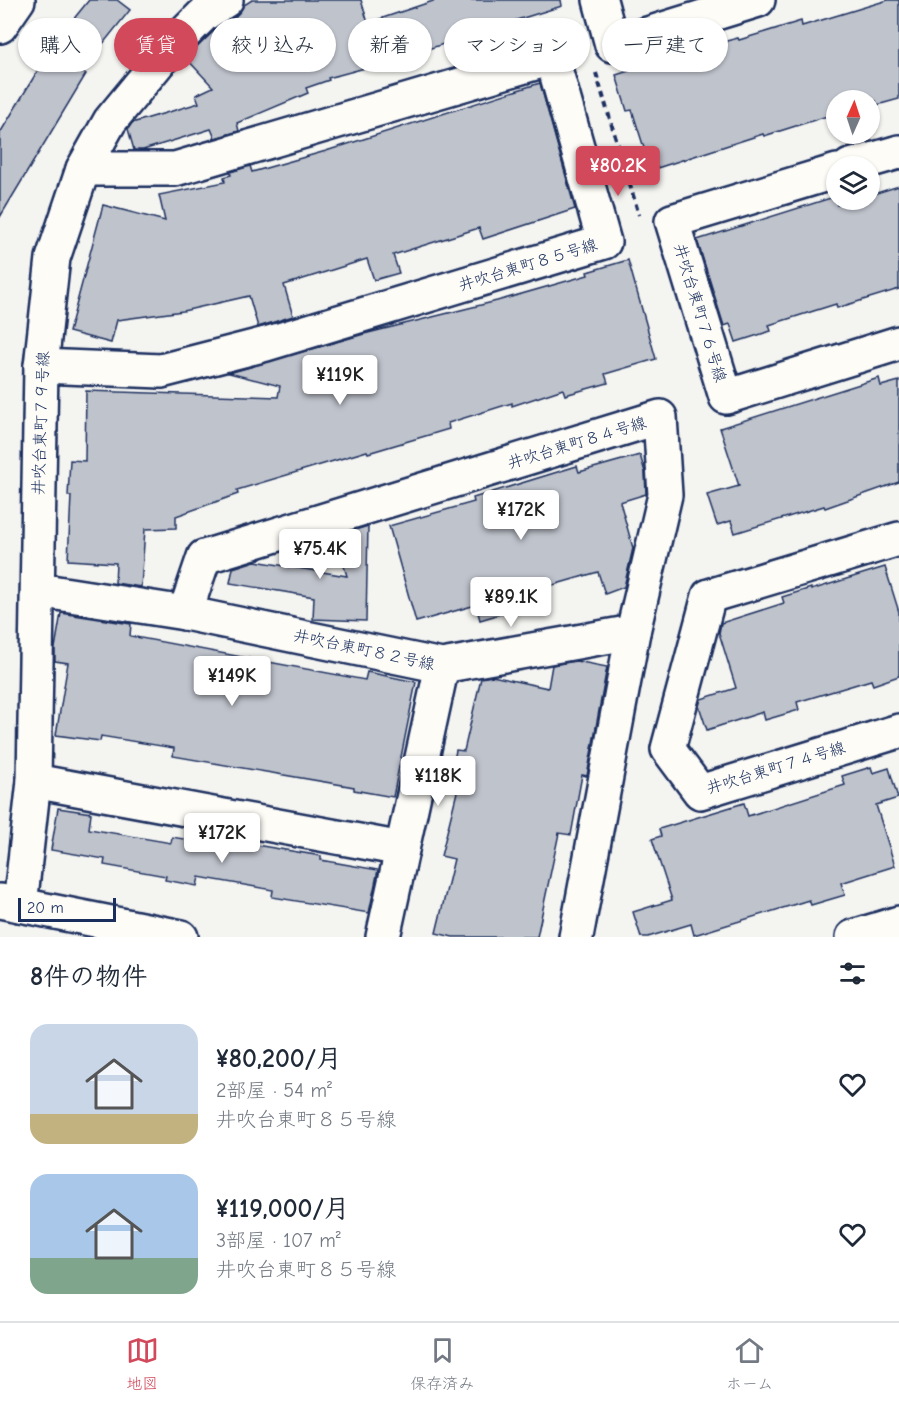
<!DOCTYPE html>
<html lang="ja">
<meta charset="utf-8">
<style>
body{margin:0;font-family:"Comic Neue","Klee One",sans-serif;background:#f6f6f7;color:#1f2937;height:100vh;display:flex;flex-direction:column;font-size:22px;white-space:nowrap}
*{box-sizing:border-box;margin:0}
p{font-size:20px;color:#747a83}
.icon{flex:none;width:33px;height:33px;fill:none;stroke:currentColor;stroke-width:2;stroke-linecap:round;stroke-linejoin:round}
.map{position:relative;height:937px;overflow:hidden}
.details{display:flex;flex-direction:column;background:#fff;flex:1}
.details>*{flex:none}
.hud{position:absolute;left:18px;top:18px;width:864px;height:54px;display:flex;gap:12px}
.needle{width:39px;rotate:3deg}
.buttons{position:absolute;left:826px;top:90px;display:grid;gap:12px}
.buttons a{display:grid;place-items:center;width:54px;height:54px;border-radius:50%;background:#fff;box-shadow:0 2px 4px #0004;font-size:30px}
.scale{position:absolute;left:18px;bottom:15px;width:98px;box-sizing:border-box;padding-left:6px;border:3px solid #1b2f5e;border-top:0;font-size:16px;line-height:21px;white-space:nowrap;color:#1b2f5e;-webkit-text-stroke:4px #fdfcf7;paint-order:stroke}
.price{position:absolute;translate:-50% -51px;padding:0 14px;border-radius:6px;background:#fff;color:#222;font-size:20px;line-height:39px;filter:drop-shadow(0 2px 3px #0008)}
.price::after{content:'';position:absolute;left:50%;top:36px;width:18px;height:14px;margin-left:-9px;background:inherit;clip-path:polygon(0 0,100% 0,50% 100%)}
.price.current{background:#d1495b;color:#fff}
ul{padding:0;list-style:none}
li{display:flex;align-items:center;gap:18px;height:150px;padding:0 30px}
li span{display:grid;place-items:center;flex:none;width:168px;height:120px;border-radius:18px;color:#555}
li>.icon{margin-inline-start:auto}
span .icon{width:72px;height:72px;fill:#fffc;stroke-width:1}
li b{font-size:26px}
h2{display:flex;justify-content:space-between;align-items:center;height:72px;padding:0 30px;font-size:26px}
.chip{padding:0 21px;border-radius:27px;background:#fff;box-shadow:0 2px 4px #0004;font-size:21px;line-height:54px}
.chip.current{background:#d1495b;color:#fff}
.menu{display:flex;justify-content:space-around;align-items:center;height:84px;border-top:2px solid #e0e1e3;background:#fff;font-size:16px;color:#747a83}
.menu a{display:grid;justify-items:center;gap:3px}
.menu .current{color:#d1495b}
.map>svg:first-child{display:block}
</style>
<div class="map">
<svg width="899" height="937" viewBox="0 0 899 937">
<rect width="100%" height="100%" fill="#f4f4f1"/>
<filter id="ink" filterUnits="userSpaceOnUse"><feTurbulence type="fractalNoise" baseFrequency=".0167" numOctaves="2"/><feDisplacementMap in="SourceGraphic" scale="12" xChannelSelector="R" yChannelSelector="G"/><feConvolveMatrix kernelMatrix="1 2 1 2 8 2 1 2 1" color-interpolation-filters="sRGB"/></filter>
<g filter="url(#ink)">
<g fill="#bfc3cc" stroke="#1b2f5e" stroke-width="1.5">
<polygon points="89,0 117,0 130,10 81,71 86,74 0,217 0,133 55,42"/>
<polygon points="252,0 361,0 368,23 436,0 561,0 562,6 449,41 450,42 387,62 328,78 329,80 306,88 308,93 237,123 239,131 215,138 211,129 143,150 134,150 128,129 132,123 199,103 196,95 213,87 186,58 215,30 236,16 244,5"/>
<polygon points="888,0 899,0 899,99 877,105 876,101 870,103 870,100 837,100 837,113 764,136 763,134 651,170 632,110 627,111 616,75 695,50 692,43 720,34 723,42 738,38 739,40 801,21 802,26"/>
<polygon points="540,83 575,209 483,239 479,228 393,255 399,273 374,280 367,259 284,285 293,316 258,327 249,296 183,311 117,320 111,343 69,332 103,205 165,221 159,195 225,182 224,177 231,175 230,172 250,166 252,172 326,151"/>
<polygon points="899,186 899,289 837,308 836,304 769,325 771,331 736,342 730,324 724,326 697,240 837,196 837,205 855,200 870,200 870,195"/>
<polygon points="628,260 656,359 605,374 608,383 565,395 563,389 512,406 512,403 448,423 449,429 368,453 367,451 237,490 238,494 176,516 176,528 145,529 141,587 115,583 116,563 68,560 71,496 68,496 70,460 85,461 86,391 278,397 280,386 229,373 364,334 497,301 588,275 587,272"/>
<polygon points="879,378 881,386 899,381 899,482 825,508 824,506 735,533 731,521 717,525 707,495 739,486 720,428"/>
<polygon points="640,455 645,472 646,494 620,502 633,548 624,587 605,594 598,572 501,600 504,613 480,620 476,605 416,622 389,526 474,502 473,498 577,466 579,472"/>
<polygon points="368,526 366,621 313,619 314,597 230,583 233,568 255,561 347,576 335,536"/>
<polygon points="885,567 899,612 899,676 873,685 871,680 797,702 799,710 765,720 763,712 707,730 699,706 701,699 736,688 719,633 721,623 784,603 782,597 811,588 811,590"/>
<polygon points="61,613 131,624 130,636 365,680 367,672 416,682 393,797 354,790 354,787 173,756 174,748 101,736 100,741 56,735 68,663 55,661 55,648"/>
<polygon points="576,661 607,667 587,776 582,775 571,835 559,833 537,937 453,937 436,933 454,859 441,856 458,788 449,787 456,750 464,751 481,678 492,676 548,688 552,665"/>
<polygon points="871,767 873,773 889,768 898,798 876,805 895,866 841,883 845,895 811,905 809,900 694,935 691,924 648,937 641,937 633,912 672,900 652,839 661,836 659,829 744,803 748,816 845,785 842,776"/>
<polygon points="58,808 91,813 89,829 171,843 172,837 225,846 226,840 321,856 321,860 378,870 369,913 272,897 273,890 199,877 197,886 165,880 166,876 104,865 105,859 51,850"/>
</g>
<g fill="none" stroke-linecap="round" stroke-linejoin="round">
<g stroke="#1b2f5e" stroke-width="38">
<g id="minor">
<polyline points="600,0 612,45 758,0"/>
<polyline points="0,26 18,0"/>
<polyline points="850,166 899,152"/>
<polyline points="837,171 672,221 726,397 899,343"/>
<polyline points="41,366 161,371 266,344 604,242 552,58 175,169 83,169"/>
<polyline points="899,539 709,596 668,749 700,792 899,731"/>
<polyline points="38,590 185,613 442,666 633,632 576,937"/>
<polyline points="185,613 204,557 660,417 665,495 633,632"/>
<polyline points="34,781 402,849"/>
<polyline points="0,901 181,937"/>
<polyline points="20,905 34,781 41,366 53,258 83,169 110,121 171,47 203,15 226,0"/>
<polyline points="383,937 442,666"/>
<polyline points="853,937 899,923"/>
</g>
</g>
<polyline stroke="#1b2f5e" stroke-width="4" stroke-dasharray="6 4.5" stroke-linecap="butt" points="596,73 639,215"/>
<use href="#minor" stroke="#fdfcf7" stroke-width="33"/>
</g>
</g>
<g text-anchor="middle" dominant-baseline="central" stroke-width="5" stroke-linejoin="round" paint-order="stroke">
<g font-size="16" fill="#1b2f5e" stroke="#fdfcf7">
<text transform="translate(528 265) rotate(-17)">井吹台東町８５号線</text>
<text transform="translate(700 313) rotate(73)">井吹台東町７６号線</text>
<text transform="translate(41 423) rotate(-88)">井吹台東町７９号線</text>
<text transform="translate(577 443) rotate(-17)">井吹台東町８４号線</text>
<text transform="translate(364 650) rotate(12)">井吹台東町８２号線</text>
<text transform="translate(776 768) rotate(-17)">井吹台東町７４号線</text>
</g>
</g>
</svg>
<div class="buttons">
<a><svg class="needle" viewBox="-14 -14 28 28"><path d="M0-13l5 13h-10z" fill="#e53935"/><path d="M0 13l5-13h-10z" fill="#747a83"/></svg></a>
<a><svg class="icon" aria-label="layers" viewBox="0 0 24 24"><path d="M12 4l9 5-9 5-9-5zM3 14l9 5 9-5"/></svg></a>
</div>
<div class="scale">20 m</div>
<b class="price current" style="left:618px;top:197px">¥80.2K</b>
<b class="price" style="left:340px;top:406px">¥119K</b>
<b class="price" style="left:521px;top:541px">¥172K</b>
<b class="price" style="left:320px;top:580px">¥75.4K</b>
<b class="price" style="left:511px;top:628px">¥89.1K</b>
<b class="price" style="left:232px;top:707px">¥149K</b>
<b class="price" style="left:438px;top:807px">¥118K</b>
<b class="price" style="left:222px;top:864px">¥172K</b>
<div class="hud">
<a class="chip">購入</a>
<a class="chip current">賃貸</a>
<a class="chip">絞り込み</a>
<a class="chip">新着</a>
<a class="chip">マンション</a>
<a class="chip">一戸建て</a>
</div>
</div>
<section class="details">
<h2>8件の物件<svg class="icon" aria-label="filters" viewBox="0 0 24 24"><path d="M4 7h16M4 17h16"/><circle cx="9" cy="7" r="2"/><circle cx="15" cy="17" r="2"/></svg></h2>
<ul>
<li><span style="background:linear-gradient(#c9d6e8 75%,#c2b280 0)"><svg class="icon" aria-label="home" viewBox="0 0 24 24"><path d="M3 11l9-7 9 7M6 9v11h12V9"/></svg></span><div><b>¥80,200/月</b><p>2部屋 · 54 m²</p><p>井吹台東町８５号線</p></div><svg class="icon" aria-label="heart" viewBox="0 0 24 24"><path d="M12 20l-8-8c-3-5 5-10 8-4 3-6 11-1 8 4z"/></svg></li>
<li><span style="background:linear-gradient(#a9c7e8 70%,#7fa58c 0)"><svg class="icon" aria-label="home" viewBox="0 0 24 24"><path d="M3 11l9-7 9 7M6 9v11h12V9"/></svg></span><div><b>¥119,000/月</b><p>3部屋 · 107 m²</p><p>井吹台東町８５号線</p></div><svg class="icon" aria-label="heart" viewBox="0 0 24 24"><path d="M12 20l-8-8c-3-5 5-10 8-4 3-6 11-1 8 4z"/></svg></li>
</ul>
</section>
<nav class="menu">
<a class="current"><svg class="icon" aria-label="map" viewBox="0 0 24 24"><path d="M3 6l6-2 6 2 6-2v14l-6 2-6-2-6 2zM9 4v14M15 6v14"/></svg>地図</a>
<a><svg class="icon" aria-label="saved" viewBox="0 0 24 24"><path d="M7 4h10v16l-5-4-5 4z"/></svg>保存済み</a>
<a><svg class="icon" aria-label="home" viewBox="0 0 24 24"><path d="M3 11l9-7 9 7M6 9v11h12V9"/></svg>ホーム</a>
</nav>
